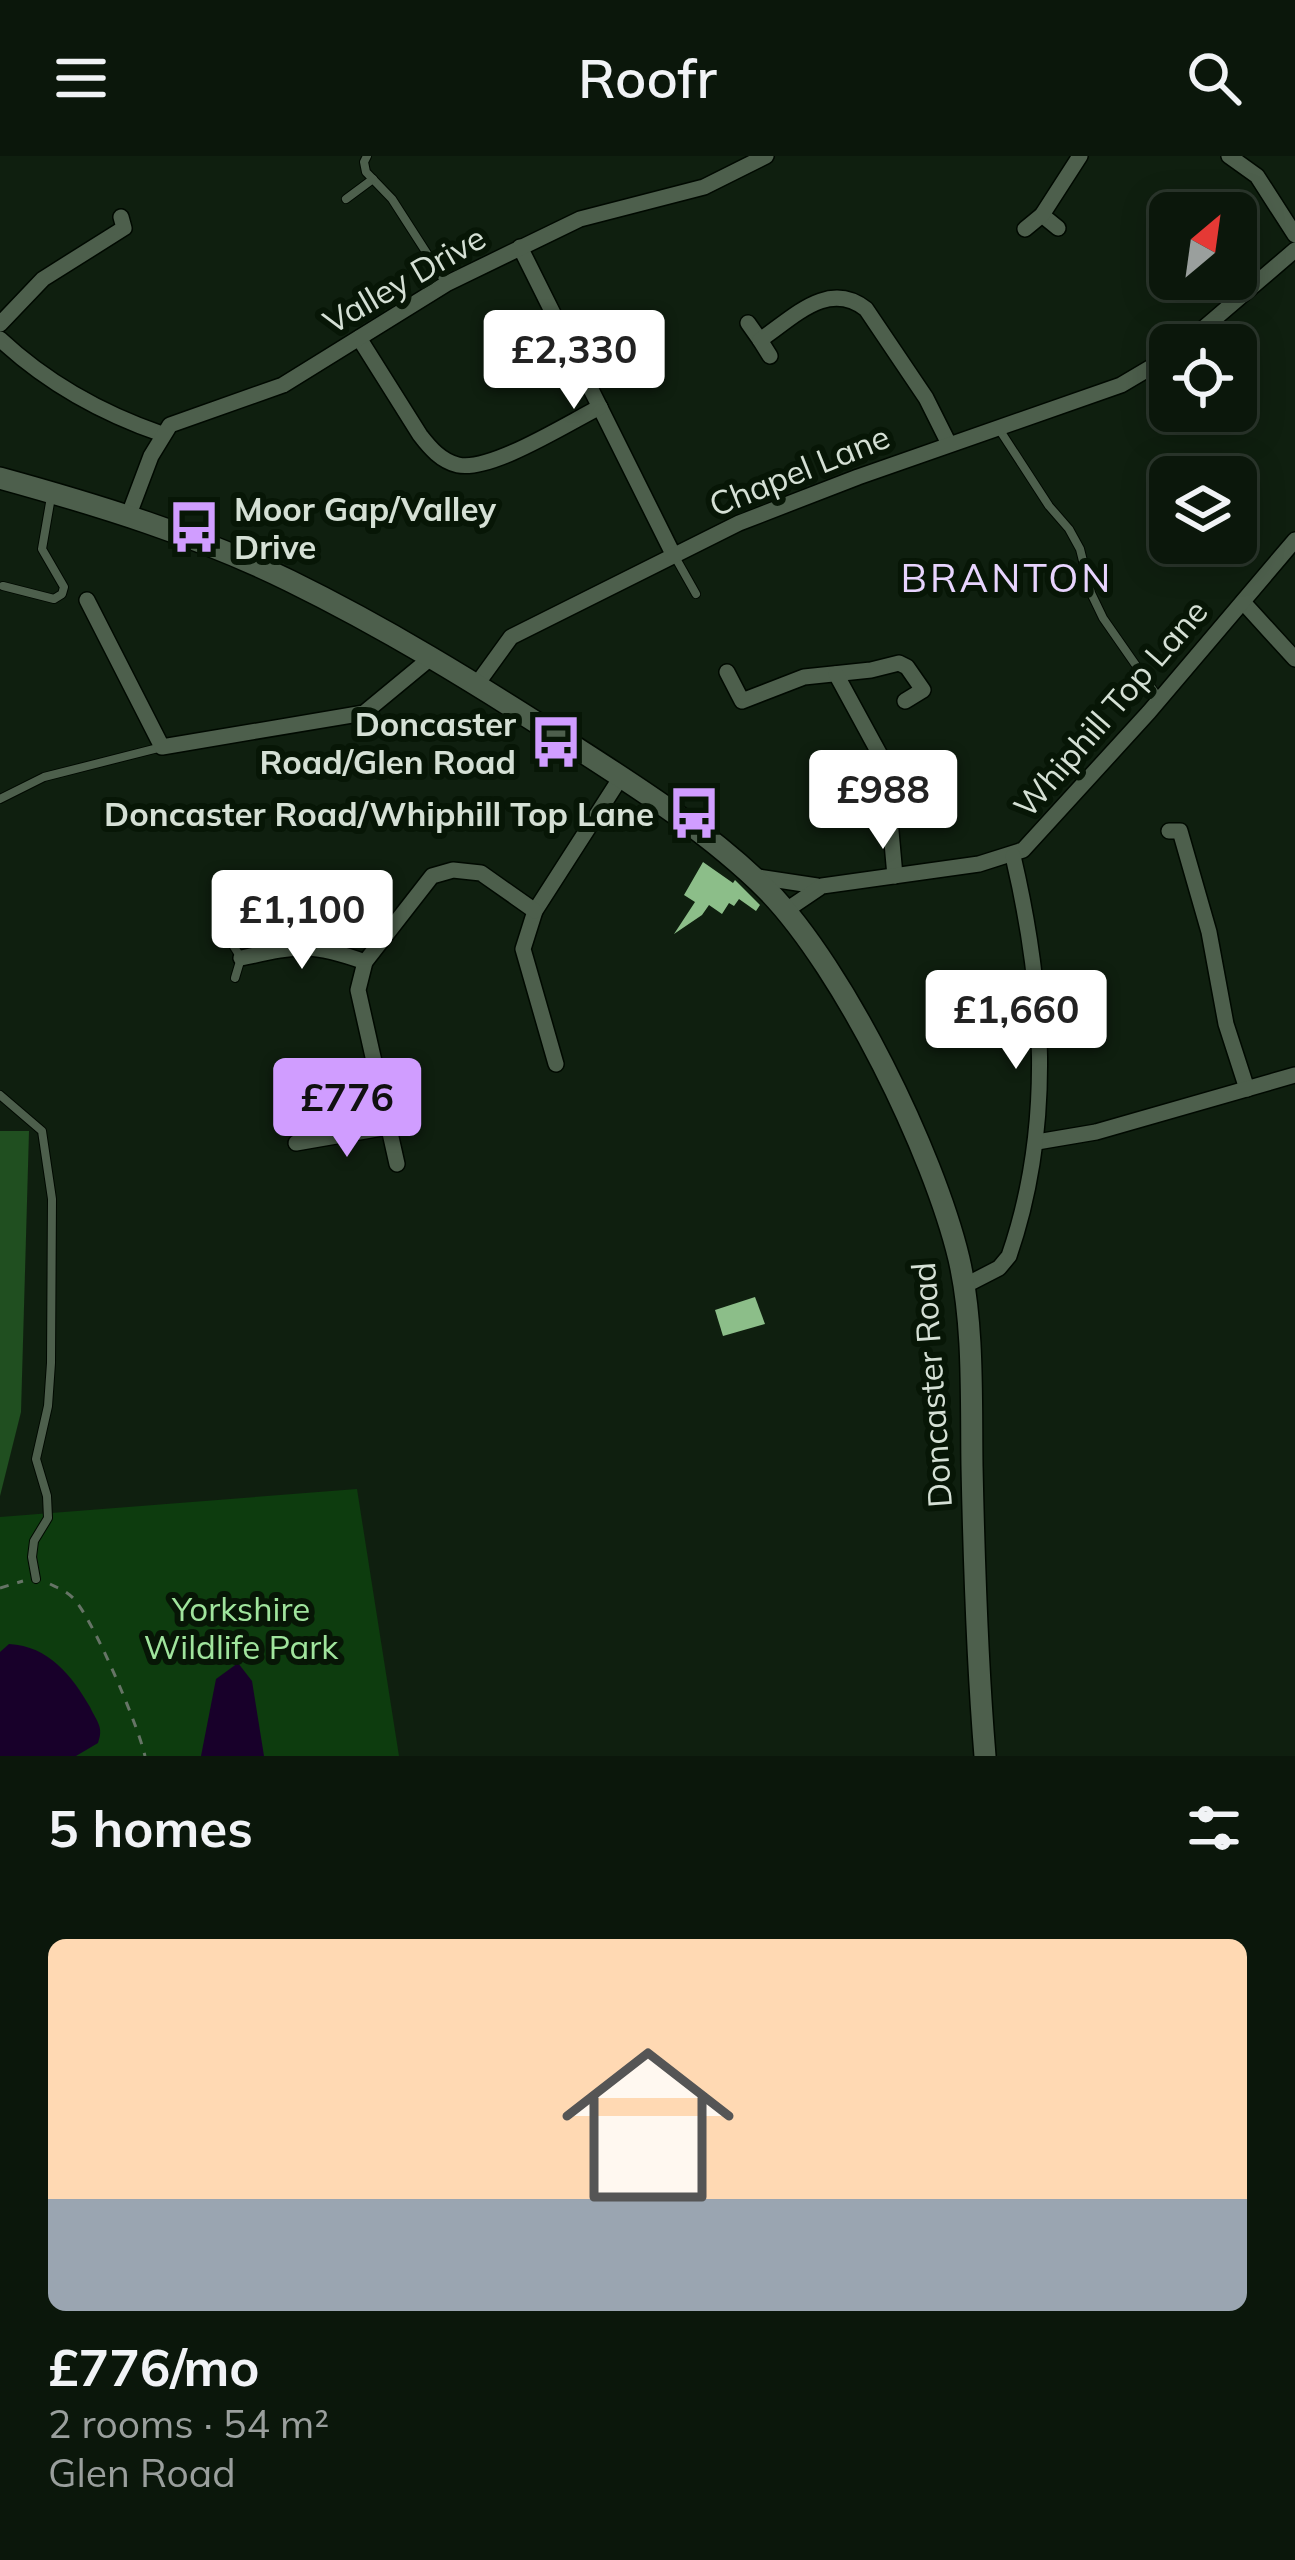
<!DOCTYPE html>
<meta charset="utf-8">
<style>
body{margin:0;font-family:Mulish,sans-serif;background:#192419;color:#f1f3f6;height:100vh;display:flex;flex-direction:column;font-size:45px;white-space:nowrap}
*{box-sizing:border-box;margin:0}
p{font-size:39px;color:#9a9f9d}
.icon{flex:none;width:66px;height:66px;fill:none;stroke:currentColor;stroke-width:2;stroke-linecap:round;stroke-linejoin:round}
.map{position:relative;height:1600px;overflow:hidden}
.panel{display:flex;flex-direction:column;background:#0b170b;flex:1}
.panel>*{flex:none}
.needle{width:78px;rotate:29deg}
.buttons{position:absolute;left:1149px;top:36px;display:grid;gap:24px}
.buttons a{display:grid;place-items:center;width:108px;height:108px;border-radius:18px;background:#0b170b;box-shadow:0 6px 30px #0003,0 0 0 3px #2b362c;font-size:60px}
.price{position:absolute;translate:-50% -102px;padding:0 27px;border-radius:12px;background:#fff;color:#222;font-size:39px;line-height:78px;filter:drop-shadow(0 3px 6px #0008)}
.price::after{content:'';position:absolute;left:50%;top:72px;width:36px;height:27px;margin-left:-18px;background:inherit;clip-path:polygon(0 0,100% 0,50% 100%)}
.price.on{background:#d09dff;color:#111}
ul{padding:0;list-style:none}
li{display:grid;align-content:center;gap:24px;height:636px;padding:0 48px}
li+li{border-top:3px solid #2b362c}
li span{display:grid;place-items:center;height:372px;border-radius:18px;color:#555}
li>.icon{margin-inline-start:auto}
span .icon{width:216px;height:216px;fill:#fffc;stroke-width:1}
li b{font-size:51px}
h2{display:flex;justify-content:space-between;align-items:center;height:144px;padding:0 48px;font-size:51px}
header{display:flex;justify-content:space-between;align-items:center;height:156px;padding:0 48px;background:#0b170b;font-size:54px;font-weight:600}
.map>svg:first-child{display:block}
</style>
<header><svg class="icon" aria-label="menu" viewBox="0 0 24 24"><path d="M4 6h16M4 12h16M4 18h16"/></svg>Roofr<svg class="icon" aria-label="search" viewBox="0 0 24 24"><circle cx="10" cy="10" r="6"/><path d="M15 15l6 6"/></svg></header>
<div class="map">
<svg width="1295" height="1600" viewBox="0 0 1295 1600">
<rect width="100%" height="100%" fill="#0f1f0f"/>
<polygon fill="#0d3c0e" points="357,1333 399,1600 0,1600 0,1361"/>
<polygon fill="#204f20" points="0,975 29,975 21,1256 0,1340"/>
<g fill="#18002a">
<path d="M9 1488C49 1490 72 1520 90 1551 97 1566 104 1571 98 1587L76 1600H0V1496Z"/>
<polygon points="238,1507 252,1525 264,1600 201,1600 216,1523"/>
</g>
<g fill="#8cbe89">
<polygon points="703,706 733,727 735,724 760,749 756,755 739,743 734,750 729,747 722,758 709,749 702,759 674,778 695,746 684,739"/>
<polygon points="755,1141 765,1168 723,1180 715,1154"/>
</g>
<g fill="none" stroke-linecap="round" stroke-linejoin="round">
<g stroke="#000900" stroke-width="10">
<g id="service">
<polyline points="367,0 364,6 366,16 392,43 446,127"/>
<polyline points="346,43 373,23"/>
<polyline points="999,273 1049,350 1069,373 1080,393 1091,437 1103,462 1158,541"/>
<polyline points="674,399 696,438"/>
<polyline points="3,430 54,443 62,438 64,431 42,393 51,341"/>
<polyline points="0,643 44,621 162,591"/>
<polyline points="221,770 241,802 235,822"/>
<polyline points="0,939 42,975 52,1043 51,1207 48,1250 36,1303 47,1340 48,1362 34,1385 32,1401 36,1423"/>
</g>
</g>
<g stroke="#000900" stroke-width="18">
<g id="minor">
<polyline points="1229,0 1257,20 1295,79"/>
<polyline points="1042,59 1058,72"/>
<polyline points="1025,73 1042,59 1080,0"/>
<polyline points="520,91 673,398"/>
<polyline points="748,167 760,184"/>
<polyline points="0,168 43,123 124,72 121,61"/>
<path d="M359 182 420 279C430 292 441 305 458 309 491 316 568 267 600 251"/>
<path d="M0 183C47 227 101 257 162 278"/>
<polyline points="1184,189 1295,94"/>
<path d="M770 200 760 184C793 162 828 123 866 153L926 242 949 288"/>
<polyline points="128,361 151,300 170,269 283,229 446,128 580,63 704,31 766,0"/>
<polyline points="87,444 162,591 364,557 433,500"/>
<polyline points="1243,446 1295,503"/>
<polyline points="727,516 742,545 804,521 871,514 899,507 907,511 923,534 905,545"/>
<polyline points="836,518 885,608 895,720"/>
<polyline points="477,528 511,481 739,367 858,321 1121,229 1170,200"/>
<polyline points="1169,675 1180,675 1209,776 1226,868 1247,933"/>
<polyline points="758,721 817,730"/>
<polyline points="785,755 822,730 979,708 1023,694 1149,556 1295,384"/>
<path d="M241 802C297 790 310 786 365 806"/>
<polyline points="556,908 523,793 535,755 621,621"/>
<polyline points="1037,986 1096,976 1295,919"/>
<polyline points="296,987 388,971"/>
<polyline points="397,1008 358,834 365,806 432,720 453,714 481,717 535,755"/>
<path d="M964 1130 999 1112 1009 1100C1054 970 1044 832 1013 700"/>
</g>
</g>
<g stroke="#000900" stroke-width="24">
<path id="secondary" d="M0 322C98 349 199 380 290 425 386 472 475 527 564 584 634 629 709 676 768 735 845 815 933 995 959 1103 974 1169 971 1242 972 1310 974 1407 977 1503 985 1600"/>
</g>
<g stroke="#667466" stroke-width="3" stroke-dasharray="9 9" stroke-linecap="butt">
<path d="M50 1428C58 1432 67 1435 74 1443 94 1465 138 1569 145 1600"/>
<polyline points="0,1432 23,1425"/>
</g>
<use href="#service" stroke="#4d5f4c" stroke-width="8"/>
<use href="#minor" stroke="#4d5f4c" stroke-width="15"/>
<use href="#secondary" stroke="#4d5f4c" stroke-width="21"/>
</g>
<defs>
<g id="bus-bare" transform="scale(4.14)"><path d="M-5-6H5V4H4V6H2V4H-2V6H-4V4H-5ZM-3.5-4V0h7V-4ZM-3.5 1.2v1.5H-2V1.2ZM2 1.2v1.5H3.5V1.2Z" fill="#d09dff" stroke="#071606" stroke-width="2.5" paint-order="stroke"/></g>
</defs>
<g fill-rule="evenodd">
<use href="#bus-bare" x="194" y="371"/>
<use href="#bus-bare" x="556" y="586"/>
<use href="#bus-bare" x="694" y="657"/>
</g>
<g text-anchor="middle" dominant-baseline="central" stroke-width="12" stroke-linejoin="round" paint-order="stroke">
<g font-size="33" fill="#d5e0d5" stroke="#071606">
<text transform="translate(404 123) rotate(-30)">Valley Drive</text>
<text transform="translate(799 314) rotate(-22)">Chapel Lane</text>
<text transform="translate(1110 552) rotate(-49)">Whiphill Top Lane</text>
<text transform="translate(931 1229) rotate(-94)">Doncaster Road</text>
</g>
<g font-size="33" font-weight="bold" fill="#d5e0d5" stroke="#071606" text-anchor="end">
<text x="234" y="352" text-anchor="start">Moor Gap/Valley<tspan x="234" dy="38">Drive</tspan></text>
<text x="516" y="567">Doncaster<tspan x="516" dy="38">Road/Glen Road</tspan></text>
<text x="654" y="657">Doncaster Road/Whiphill Top Lane</text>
</g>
<g font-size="33" fill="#a0e59d" stroke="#071606">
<text x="241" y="1452">Yorkshire<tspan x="241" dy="38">Wildlife Park</tspan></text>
</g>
<g font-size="39" letter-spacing="3" fill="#e8d4fe" stroke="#071606">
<text x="1007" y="421">BRANTON</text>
</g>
</g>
</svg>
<div class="buttons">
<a><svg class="needle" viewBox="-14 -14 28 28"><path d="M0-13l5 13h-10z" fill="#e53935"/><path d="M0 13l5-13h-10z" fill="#9a9f9d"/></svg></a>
<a><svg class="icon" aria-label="locate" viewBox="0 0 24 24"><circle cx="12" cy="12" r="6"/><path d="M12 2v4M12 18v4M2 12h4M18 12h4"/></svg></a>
<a><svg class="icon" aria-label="layers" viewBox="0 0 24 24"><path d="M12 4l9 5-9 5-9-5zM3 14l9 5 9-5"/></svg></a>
</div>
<b class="price" style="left:574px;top:256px">£2,330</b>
<b class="price" style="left:883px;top:696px">£988</b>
<b class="price" style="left:302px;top:816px">£1,100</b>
<b class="price" style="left:1016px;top:916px">£1,660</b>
<b class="price on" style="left:347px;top:1004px">£776</b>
</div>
<section class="panel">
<h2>5 homes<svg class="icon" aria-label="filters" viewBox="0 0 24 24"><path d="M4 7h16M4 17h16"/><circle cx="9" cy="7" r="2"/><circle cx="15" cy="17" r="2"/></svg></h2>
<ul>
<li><span style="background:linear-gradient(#ffd9b3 70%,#9aa5b1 0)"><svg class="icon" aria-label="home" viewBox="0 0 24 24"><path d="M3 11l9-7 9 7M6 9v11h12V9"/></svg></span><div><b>£776/mo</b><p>2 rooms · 54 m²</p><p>Glen Road</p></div></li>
</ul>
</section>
